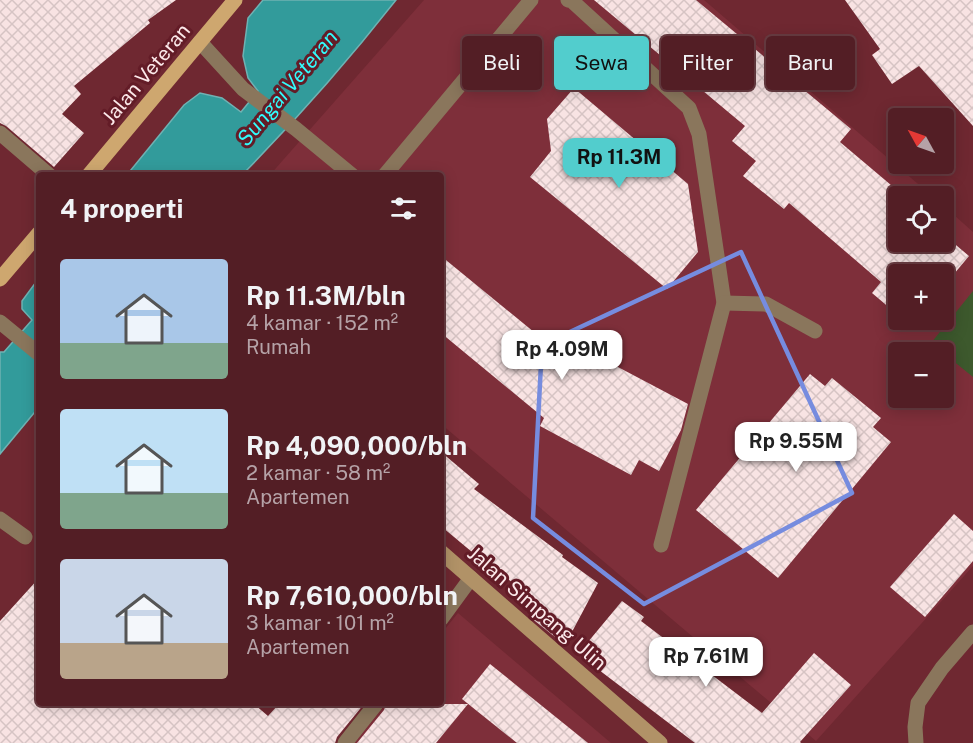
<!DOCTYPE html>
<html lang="id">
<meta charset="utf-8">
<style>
body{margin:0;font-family:"Public Sans",sans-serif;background:#5c2b32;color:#f1f3f6;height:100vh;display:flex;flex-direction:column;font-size:22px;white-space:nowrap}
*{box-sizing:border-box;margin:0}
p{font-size:20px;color:#b5a2a7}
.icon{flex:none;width:33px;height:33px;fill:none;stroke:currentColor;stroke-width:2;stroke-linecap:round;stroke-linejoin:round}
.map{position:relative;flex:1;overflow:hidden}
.sheet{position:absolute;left:36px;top:172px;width:408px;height:534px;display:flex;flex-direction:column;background:#531e25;border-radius:6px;box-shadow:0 3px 15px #0003,0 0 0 2px #693c42}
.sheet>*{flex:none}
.hud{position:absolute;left:462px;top:36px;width:420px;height:54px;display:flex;gap:12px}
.needle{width:39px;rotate:310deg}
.tools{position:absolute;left:888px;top:108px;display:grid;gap:12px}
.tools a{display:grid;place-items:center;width:66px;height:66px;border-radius:6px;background:#531e25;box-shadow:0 3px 15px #0003,0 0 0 2px #693c42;font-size:30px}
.price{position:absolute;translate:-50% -51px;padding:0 14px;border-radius:12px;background:#fff;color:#222;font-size:20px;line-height:39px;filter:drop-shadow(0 2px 3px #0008)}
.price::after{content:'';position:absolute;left:50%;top:36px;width:18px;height:14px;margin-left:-9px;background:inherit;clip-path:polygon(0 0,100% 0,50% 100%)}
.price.current{background:#52cdcd;color:#111}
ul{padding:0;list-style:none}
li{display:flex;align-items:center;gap:18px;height:150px;padding:0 24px}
li span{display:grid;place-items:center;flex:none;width:168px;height:120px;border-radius:6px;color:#555}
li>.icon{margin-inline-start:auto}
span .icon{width:72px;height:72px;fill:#fffc;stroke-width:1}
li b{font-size:26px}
h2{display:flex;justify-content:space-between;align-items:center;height:72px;padding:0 24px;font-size:26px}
.chip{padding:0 21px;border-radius:6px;background:#531e25;box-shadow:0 3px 15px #0003,0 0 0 2px #693c42;font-size:21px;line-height:54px}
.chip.current{background:#52cdcd;color:#111}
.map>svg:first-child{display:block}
</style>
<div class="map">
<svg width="973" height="743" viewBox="0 0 973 743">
<defs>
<pattern id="building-cross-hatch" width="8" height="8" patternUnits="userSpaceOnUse" patternTransform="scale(1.5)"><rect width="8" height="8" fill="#f8e3e3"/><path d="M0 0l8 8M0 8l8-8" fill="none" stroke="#d6c4c4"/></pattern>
</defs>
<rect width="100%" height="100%" fill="#6f2831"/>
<g fill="#7e2f3a" fill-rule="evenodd">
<path d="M424 0H704L932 196H898V242H944V206L973 232V566L816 741 441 424V176H269ZM898 274H944V320H898ZM898 352H944V398H898Z"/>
<polygon points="458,613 611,743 354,743 386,704 441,704 441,634"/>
</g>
<polygon fill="#3d592d" points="973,291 973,377 931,343"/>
<g fill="#329b9b" stroke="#6fb2b3" stroke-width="1.5">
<path d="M263 0H396C348 61 296 120 242 175L126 176 184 105 200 93 222 98 241 112 258 91 248 78 243 56 248 18Z"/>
<polygon points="39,278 39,407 0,454 0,352 4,352 32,320 22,309 22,301"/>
</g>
<g fill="url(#building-cross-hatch)">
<polygon points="0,0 176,0 148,20 150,23 74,86 81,94 62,114 84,133 54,167 6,126 0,123"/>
<polygon points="594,0 696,0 851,129 840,142 904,196 898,196 898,242 944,242 944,235 969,256 944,286 944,274 898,274 898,315 872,293 881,282 789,203 784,209 743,176 756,161 732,141 745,126"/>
<polygon points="845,0 973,0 973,126 919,66 892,84 872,55 880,49"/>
<polygon points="574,88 688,184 698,252 667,289 530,177 551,151 547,119"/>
<polygon points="441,256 573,364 582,348 688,404 681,430 659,471 639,460 631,475 540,426 544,418 441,333"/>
<polygon points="810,374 825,386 832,378 881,418 873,427 891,442 778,578 696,510"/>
<polygon points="441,452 479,484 474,489 563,555 562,557 598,583 565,645 530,617 540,603 478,557 442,527 441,528"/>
<polygon points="954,514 973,531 973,561 925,617 890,587"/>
<polygon points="39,578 39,704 254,704 268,716 279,704 364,704 337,737 335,743 0,743 0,621"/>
<polygon points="622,601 644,617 641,621 762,713 814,653 851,685 800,742 801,743 695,743 578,654"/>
<polygon points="490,664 588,743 517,743 462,699"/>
<polygon points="386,704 468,704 436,743 357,743 384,710"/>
</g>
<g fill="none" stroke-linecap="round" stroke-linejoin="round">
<g stroke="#8a765c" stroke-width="15">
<polyline points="568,0 572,1 689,108 699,134 724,303 661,545"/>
<polyline points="200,42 243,89 296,129 353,176"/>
<polyline points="384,176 531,0"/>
<polyline points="724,303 766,304 815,331"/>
<polyline points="0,322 39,354"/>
<polyline points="0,519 25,537"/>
<polyline points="916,743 915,727 918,703 942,668 973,632"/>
</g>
<g stroke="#8a765c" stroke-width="15">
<polyline points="0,133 50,176"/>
<polyline points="441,619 471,578"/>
<polyline points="345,743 376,704"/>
</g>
<polyline stroke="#b19267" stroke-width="15" points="441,552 660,743"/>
<g stroke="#cea76f" stroke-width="15">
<polyline points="88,176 235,0"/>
<polyline points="0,279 39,233"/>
</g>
</g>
<path fill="none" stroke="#768cdf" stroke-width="4.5" stroke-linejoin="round" d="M741 252 852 493 644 604 533 518 542 345Z"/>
<g text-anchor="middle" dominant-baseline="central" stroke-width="6" stroke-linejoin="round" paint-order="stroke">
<g font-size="20" fill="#fce9ea" stroke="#631c27">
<text transform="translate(146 74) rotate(-50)">Jalan Veteran</text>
<text transform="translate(537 608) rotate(41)">Jalan Simpang Ulin</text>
</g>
<g font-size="21" font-style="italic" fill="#31fbfc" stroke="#631c27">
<text transform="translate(287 88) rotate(-50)">Sungai Veteran</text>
</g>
</g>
</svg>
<div class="tools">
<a><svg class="needle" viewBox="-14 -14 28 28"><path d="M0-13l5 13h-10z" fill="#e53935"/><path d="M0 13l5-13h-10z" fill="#b5a2a7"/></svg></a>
<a><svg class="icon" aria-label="locate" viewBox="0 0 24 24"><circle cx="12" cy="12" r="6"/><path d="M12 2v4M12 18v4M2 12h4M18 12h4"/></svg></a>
<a>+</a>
<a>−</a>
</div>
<b class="price current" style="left:619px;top:189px">Rp 11.3M</b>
<b class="price" style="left:562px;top:381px">Rp 4.09M</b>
<b class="price" style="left:796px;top:473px">Rp 9.55M</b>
<b class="price" style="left:706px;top:688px">Rp 7.61M</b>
<div class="hud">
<a class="chip">Beli</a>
<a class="chip current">Sewa</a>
<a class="chip">Filter</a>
<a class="chip">Baru</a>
</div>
<section class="sheet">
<h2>4 properti<svg class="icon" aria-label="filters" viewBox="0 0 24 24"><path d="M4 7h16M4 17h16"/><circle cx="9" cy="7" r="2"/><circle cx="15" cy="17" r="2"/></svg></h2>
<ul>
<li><span style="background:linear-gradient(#a9c7e8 70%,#7fa58c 0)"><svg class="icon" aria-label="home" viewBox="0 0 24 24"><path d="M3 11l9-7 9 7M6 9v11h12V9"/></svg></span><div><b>Rp 11.3M/bln</b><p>4 kamar · 152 m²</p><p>Rumah</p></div></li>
<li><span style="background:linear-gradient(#bfe0f5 70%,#7fa58c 0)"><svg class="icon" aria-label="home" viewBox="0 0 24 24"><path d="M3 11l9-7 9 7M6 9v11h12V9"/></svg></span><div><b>Rp 4,090,000/bln</b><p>2 kamar · 58 m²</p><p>Apartemen</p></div></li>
<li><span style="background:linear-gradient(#c9d6e8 70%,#b9a48a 0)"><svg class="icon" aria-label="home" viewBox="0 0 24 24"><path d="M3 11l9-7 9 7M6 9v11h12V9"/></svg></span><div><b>Rp 7,610,000/bln</b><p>3 kamar · 101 m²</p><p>Apartemen</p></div></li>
</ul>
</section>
</div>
